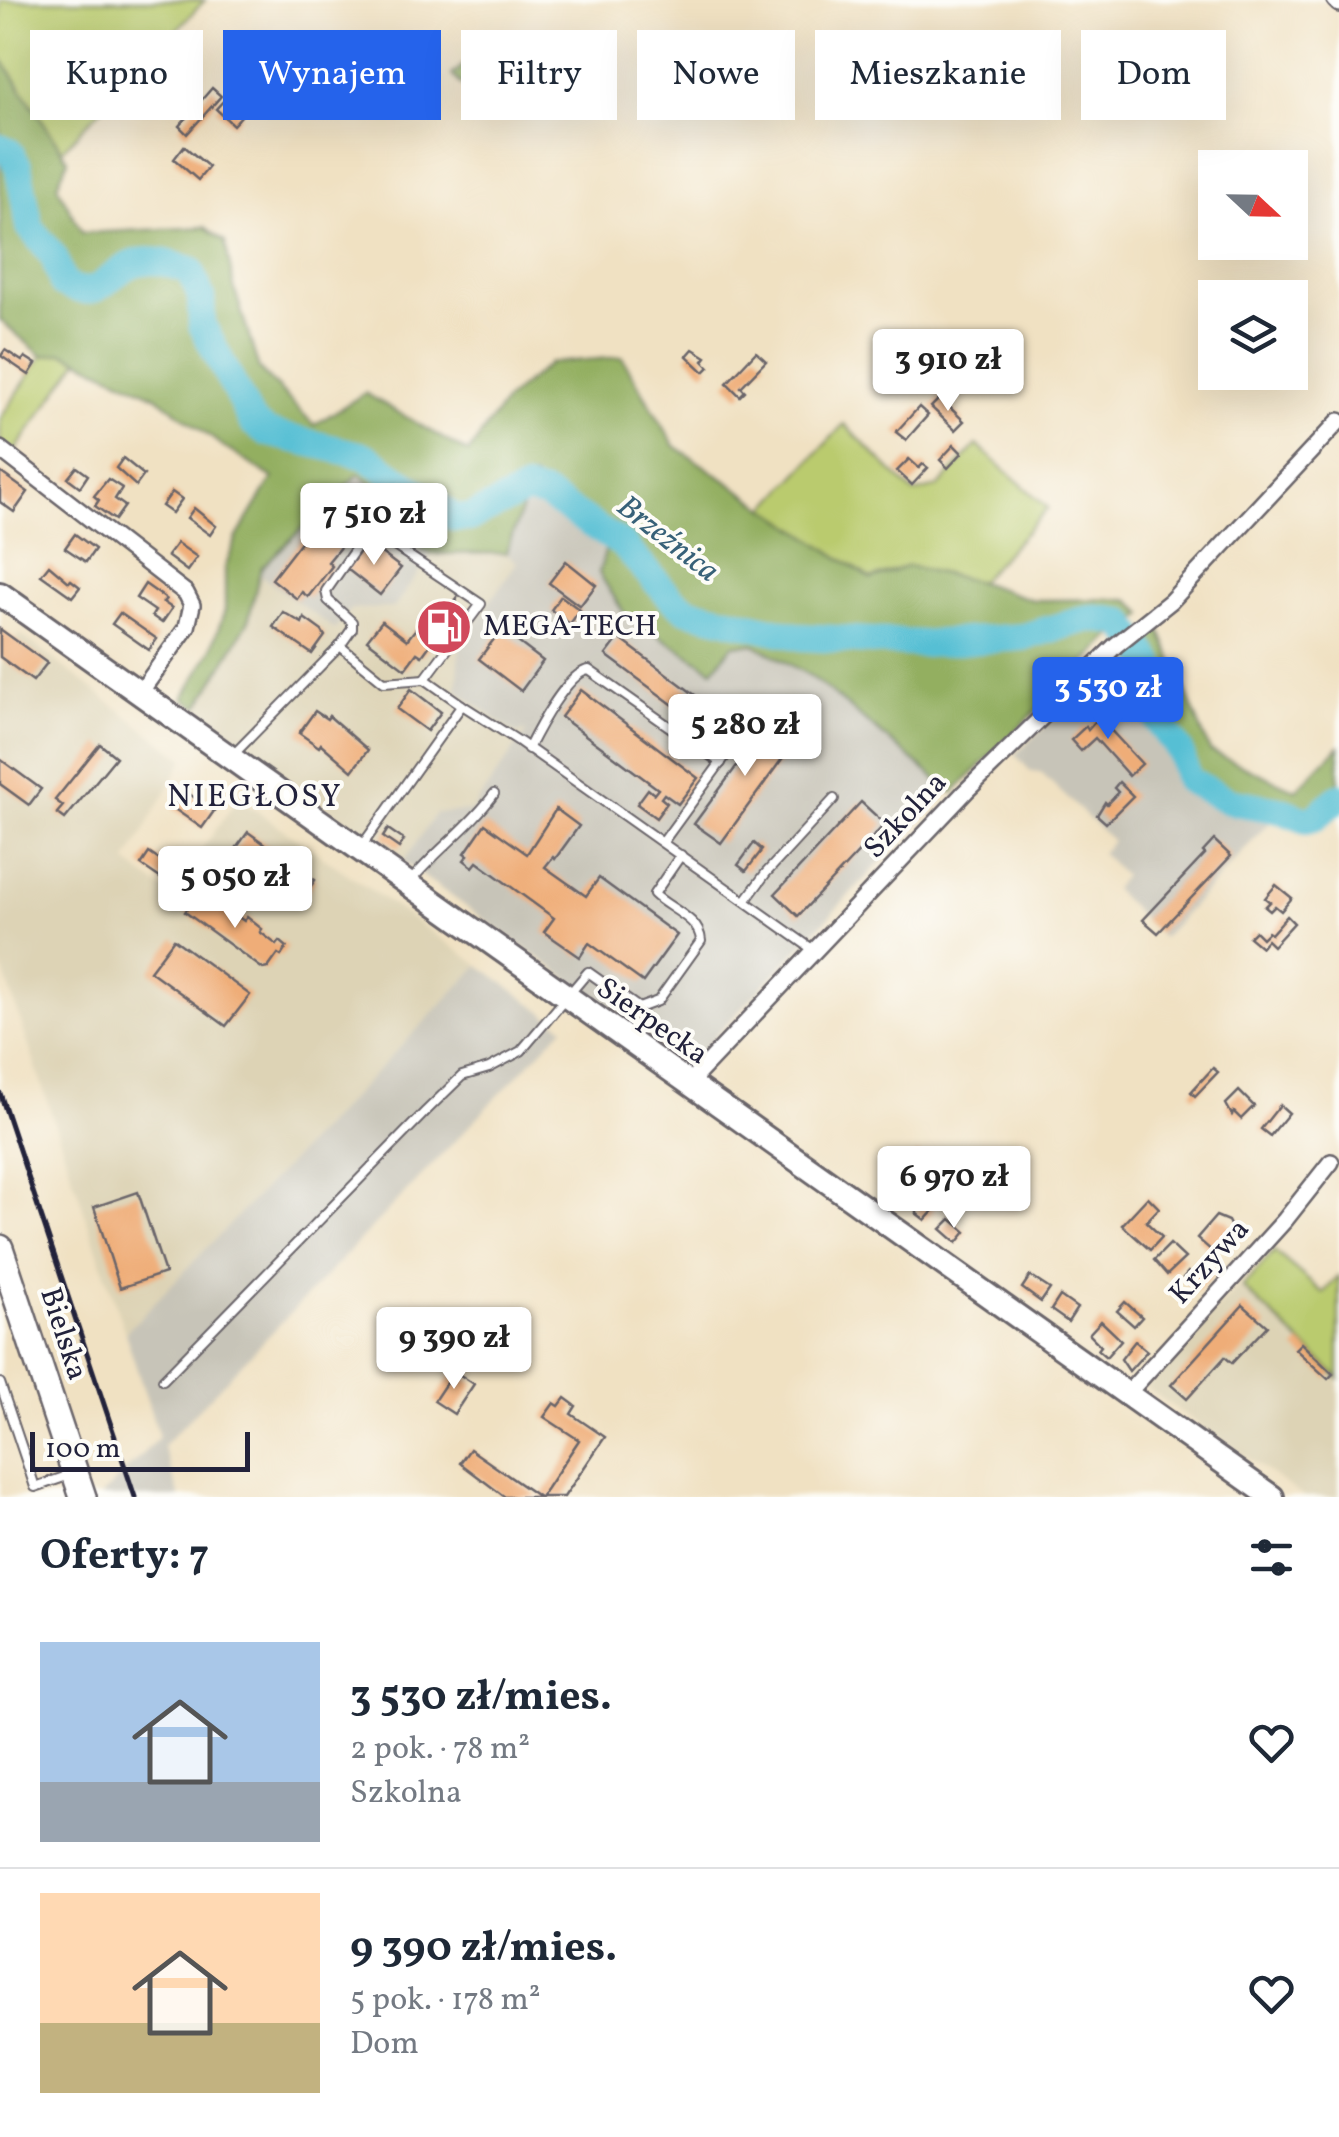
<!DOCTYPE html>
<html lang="pl">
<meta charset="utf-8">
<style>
body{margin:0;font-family:Vollkorn,serif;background:#f2f2f3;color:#1f2937;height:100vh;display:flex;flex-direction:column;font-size:38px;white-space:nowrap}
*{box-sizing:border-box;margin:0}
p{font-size:32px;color:#747a83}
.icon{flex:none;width:55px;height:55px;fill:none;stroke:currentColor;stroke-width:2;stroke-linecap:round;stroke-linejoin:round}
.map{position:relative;height:1497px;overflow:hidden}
.panel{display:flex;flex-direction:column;background:#fff;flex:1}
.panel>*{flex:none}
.hud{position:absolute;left:30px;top:30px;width:1280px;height:90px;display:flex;gap:20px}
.needle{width:65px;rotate:112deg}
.fabs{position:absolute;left:1198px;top:150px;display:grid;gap:20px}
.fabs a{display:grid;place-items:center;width:110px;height:110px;border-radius:0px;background:#fff;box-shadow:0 10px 40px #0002;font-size:50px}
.scale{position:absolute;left:30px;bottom:25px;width:220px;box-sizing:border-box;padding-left:10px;border:5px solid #22223b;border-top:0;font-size:28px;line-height:35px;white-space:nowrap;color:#22223b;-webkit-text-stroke:8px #fdfcf7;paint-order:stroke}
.price{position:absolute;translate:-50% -85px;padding:0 22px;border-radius:10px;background:#fff;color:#222;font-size:32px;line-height:65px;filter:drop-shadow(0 2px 5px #0008)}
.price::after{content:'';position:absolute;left:50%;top:60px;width:30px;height:22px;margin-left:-15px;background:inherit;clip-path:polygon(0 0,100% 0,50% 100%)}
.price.selected{background:#2563eb;color:#fff}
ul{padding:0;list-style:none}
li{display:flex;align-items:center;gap:30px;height:250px;padding:0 40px}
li+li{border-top:2px solid #e0e1e3}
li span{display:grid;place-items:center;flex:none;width:280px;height:200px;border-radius:0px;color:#555}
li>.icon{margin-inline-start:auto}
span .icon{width:120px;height:120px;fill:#fffc;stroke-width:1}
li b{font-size:42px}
h2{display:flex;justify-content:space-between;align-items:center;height:120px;padding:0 40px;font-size:42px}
.pill{padding:0 35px;border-radius:0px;background:#fff;box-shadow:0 10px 40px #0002;font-size:35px;line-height:90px}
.pill.selected{background:#2563eb;color:#fff}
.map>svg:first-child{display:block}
</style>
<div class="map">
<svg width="1339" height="1497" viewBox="0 0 1339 1497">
<rect width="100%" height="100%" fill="#fdfcf7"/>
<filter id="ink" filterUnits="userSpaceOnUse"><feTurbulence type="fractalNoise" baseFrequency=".01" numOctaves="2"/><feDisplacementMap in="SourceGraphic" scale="20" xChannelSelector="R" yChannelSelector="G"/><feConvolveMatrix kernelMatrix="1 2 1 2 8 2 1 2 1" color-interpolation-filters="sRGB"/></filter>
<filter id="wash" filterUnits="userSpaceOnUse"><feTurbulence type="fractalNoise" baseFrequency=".0048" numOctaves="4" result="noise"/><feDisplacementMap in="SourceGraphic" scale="40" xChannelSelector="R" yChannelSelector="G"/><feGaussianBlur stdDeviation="2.25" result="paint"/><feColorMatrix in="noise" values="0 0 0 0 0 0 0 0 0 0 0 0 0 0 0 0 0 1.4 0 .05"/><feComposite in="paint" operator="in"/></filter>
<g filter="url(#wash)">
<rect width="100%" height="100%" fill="#f0e1c2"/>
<g fill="#ddd3b5">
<polygon points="506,553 518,561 460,645 527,730 471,811 436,813 403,862 249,750 198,708 248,622 260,575 335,630 351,609 394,607 432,554"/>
<polygon points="20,634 184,759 127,862 170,895 238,798 479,965 125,1333 0,960 0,667"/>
<polygon points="1239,1285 1339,1378 1339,1497 1304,1497 1146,1388"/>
</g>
<g fill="#c7c4b8">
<polygon points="359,473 384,495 377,526 432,554 394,608 351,609 335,630 260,575 261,568"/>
<polygon points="533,477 581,514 613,523 733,645 754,644 812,677 949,790 689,1064 403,862 436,813 471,811 526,732 514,733 457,690 460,645 517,562 506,553"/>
<polygon points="1130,649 1142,658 1146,677 1152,683 1153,695 1146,708 1177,756 1183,781 1212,798 1277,815 1162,938 1113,889 1124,876 1101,853 1112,841 1040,772 1031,772 1015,754"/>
<polygon points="479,965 564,1027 163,1446 180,1497 100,1497 159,1437 125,1333"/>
</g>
<g fill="#bacb6e" stroke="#6e7654" stroke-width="2.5">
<polygon points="0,0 205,0 62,150 0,56"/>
<polygon points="63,353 79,360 13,454 0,444 0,419 42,356"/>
<polygon points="844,424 914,493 938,487 977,445 1048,508 979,582 908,566 871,579 766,508"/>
<polygon points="1274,1251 1323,1293 1339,1276 1339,1378 1242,1287"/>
</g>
<g fill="#93af61" stroke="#5a684e" stroke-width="2.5">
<polygon points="485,46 522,78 490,113 452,75"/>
<polygon points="0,56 68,160 57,185 82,233 205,227 225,242 234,287 259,369 314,425 365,393 468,453 506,400 550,363 622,357 675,446 871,579 908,566 979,582 1033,600 1128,599 1144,614 1129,628 1113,635 953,793 812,677 754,644 733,645 713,670 624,613 599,573 613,523 581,514 533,477 506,553 432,554 377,526 384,495 359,474 261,568 248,622 198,708 184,698 211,650 225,610 225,568 237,537 273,478 225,448 156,396 64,353 42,356 0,320"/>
<polygon points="1159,627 1210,751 1296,790 1339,746 1339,791 1311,816 1301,816 1283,806 1251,802 1244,797 1229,798 1192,778 1179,738 1163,723 1155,708 1165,695 1161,661 1140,639 1142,636 1150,636"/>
</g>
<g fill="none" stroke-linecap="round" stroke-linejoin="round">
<path stroke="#57bfd4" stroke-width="28" d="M0 148 10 152 18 166 30 227 54 257 63 284C102 303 103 275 135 263 153 257 174 265 191 271L201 297 202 325 252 422 268 433 365 456 455 518H470L526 491 545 495 623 545 672 599 688 610 801 637 924 644 1023 637 1090 618 1123 622C1144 658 1168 665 1151 711L1180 751 1188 780 1229 801 1280 810 1306 820 1316 817 1339 797"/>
</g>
<g id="blocks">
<g fill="#efad78">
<polygon points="212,88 221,96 187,134 179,126"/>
<polygon points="225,99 242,115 233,125 216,109"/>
<polygon points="184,146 209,167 198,180 174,159"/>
<polygon points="693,349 706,357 703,361 709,367 704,372 687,356"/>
<polygon points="5,350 22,361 25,357 36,364 29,375 1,356"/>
<polygon points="756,352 766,361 741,387 745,391 740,396 727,383"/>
<polygon points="940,398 964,421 955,430 931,407"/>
<polygon points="919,407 928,415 906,440 896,432"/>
<polygon points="954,445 962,453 948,468 940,460"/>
<polygon points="123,458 144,475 136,486 116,468"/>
<polygon points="909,459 919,468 923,464 928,468 912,485 897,471"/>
<polygon points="77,467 88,475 80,487 68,478"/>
<polygon points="0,472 28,492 14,512 0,502"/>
<polygon points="108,479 122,488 115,499 125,506 115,520 95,506 99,500 94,496"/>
<polygon points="172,492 182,499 172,513 162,506"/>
<polygon points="194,508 216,526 210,535 187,518"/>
<polygon points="314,525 341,546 328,562 332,566 308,597 302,592 297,599 272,579"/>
<polygon points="75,534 95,549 86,562 65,548"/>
<polygon points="367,542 401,568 380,595 347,569"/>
<polygon points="177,543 197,557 187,571 167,556"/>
<polygon points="566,561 596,585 580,606 549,583"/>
<polygon points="49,565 69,582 71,580 80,587 72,597 41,575"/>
<polygon points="145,584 166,599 163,602 172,608 162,623 152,616 155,611 136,598"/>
<polygon points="561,596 580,610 570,624 551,610"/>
<polygon points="457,598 453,628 439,646 433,641 422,656 417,653 405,669 367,640 382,621 407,640 418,626 429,635"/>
<polygon points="283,612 302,623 304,618 322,631 325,636 312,654 273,627"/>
<polygon points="120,613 157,639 149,650 112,624"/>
<polygon points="504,626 508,630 506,633 543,661 521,691 479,659"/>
<polygon points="0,629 47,663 33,681 0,657"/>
<polygon points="619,638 735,725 723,742 606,655"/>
<polygon points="411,689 441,712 427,731 397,709"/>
<polygon points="581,690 698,778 678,804 664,794 661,798 667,803 656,818 637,804 648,789 654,794 658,789 561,717"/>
<polygon points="1109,705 1118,714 1106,725 1142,764 1129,776 1095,738 1081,751 1071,740 1086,726 1088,730"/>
<polygon points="752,710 795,741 721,843 694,824 761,733 744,721"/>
<polygon points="315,711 327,719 329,716 368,750 352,771 321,744 319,747 299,733"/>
<polygon points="100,744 116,757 65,819 57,813 63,806 55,800"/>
<polygon points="0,759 41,789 29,805 0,784"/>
<polygon points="1119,782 1133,796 1106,823 1097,815 1105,802 1107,804 1118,792 1114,788"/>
<polygon points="185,791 214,811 202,828 173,808"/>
<polygon points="861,802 885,824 798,916 775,894"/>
<polygon points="556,809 579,826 555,859 553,857 545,867 586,896 599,878 677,935 643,982 589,943 580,957 544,932 554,918 477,862 473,867 464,860 468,855 465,853 485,824 527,854"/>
<polygon points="388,829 404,840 399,848 383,837"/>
<polygon points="248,832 315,880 302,899 264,868 260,874 232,854"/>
<polygon points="1214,840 1231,856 1158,933 1143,920 1205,854 1203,852"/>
<polygon points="754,843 762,850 746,871 738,865"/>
<polygon points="149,853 171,868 163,880 141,865"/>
<polygon points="1276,885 1292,898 1281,911 1275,906 1270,911 1265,907 1270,902 1265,898"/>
<polygon points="201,890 244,921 247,917 262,929 260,932 277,945 280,941 287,947 281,956 278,954 268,968 263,969 185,912"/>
<polygon points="1287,916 1294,923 1273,946 1267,940 1261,947 1249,937 1255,931 1262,938 1268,932 1271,934"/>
<polygon points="174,939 250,995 226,1026 150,971"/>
<polygon points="1213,1068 1218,1072 1195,1096 1191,1092"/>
<polygon points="1239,1091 1254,1106 1241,1119 1234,1112 1232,1115 1226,1104"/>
<polygon points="1280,1105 1289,1113 1270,1136 1261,1129"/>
<polygon points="917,1153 934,1165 914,1190 899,1179"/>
<polygon points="138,1192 165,1273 120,1288 94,1207"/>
<polygon points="1148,1197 1159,1208 1146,1222 1162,1237 1150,1250 1122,1225"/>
<polygon points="925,1202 934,1210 925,1220 916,1213"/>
<polygon points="1216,1216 1228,1221 1232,1229 1213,1252 1197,1238"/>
<polygon points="951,1219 966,1232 957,1243 941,1229"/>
<polygon points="1170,1244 1185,1258 1167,1275 1154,1260"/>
<polygon points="1204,1264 1214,1272 1197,1291 1183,1278 1188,1272 1193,1277"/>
<polygon points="1030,1276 1050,1289 1041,1302 1022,1288"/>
<polygon points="1060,1296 1077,1308 1068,1322 1051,1310"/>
<polygon points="1125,1302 1142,1317 1134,1326 1117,1311"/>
<polygon points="1243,1305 1267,1326 1232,1363 1225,1357 1187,1399 1171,1385"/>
<polygon points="1101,1321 1121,1340 1106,1357 1098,1350 1101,1346 1089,1334"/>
<polygon points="1135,1341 1147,1351 1129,1371 1121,1359"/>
<polygon points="1301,1343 1333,1374 1328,1379 1295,1349"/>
<polygon points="454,1371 474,1384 454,1414 434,1401"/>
<polygon points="565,1398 576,1406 571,1414 605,1437 564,1497 541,1497 579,1440 544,1417 554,1403 559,1406"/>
<polygon points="470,1449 477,1454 539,1497 505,1497 460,1463"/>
</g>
</g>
</g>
<g filter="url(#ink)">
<use href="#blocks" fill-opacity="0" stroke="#6a656a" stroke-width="2.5"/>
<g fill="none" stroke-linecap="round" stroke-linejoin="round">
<g stroke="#6a656a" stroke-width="12">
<g id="lane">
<polyline points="340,646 352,629 352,622 328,600 326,591 365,535 378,535 481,604 425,679"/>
<polyline points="462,705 520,742 815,951"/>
<path d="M528 749C538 729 568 672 589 670L721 763"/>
<polyline points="232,756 340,646 384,682 425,679 462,705 361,847"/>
<polyline points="663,842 740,736"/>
<path d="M410 882C436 850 470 827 494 794"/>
<polyline points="746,900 766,873 834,799"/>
<path d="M163 1380 426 1111 462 1076 489 1068 521 1051 588 972 639 1008 658 1001 701 941C700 918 669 909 654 894L681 855"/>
<polyline points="0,1383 35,1487 73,1474"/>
</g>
</g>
<g stroke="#6a656a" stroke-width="20">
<g id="street">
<polyline points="1335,0 1339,4"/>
<polyline points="0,449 186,593 192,605 187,627 139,694"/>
<polyline points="688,1084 966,791 1116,645 1171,601 1339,421"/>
<polyline points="1126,1395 1285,1220 1331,1162"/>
</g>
</g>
<g stroke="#6a656a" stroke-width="28">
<polyline id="secondary" points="0,594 1272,1497"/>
</g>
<g stroke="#6a656a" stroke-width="30">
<polyline id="primary" points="0,1248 83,1497"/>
</g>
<use href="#lane" stroke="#fff" stroke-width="8"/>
<use href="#street" stroke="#fff" stroke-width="15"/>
<use href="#secondary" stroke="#fff" stroke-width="22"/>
<use href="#primary" stroke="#fff" stroke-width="25"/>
<polyline stroke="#22223b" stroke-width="5" points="0,1093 135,1497"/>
</g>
</g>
<defs>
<g id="fuel-disc" transform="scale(2.875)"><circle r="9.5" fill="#d1495b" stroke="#fdfcf7"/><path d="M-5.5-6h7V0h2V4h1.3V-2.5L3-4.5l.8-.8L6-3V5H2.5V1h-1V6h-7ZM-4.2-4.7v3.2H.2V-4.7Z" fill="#fff"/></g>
</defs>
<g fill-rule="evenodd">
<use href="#fuel-disc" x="444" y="627"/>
</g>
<g text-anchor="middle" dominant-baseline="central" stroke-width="8" stroke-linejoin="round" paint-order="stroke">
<g font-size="30" fill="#22223b" stroke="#fdfcf7" text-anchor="start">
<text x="483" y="627">MEGA-TECH</text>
</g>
<g font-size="30" fill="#22223b" stroke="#fdfcf7">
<text transform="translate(906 816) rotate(-47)">Szkolna</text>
<text transform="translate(652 1022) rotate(35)">Sierpecka</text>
<text transform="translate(1210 1262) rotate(-48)">Krzywa</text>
<text transform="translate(63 1334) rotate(72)">Bielska</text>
</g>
<g font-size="32" font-style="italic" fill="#376178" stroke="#fdfcf7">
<text transform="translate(667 540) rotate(38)">Brzeźnica</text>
</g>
<g font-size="32" letter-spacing="2.5" fill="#22223b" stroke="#fdfcf7">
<text x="255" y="798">NIEGŁOSY</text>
</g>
</g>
</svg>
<div class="fabs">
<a><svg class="needle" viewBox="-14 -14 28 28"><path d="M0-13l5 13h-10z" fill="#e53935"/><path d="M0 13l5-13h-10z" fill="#747a83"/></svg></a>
<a><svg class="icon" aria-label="layers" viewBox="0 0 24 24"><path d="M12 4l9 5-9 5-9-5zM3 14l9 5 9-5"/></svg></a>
</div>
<div class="scale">100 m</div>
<b class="price" style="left:948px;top:414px">3 910 zł</b>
<b class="price" style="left:374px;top:568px">7 510 zł</b>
<b class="price selected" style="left:1108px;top:742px">3 530 zł</b>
<b class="price" style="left:745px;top:779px">5 280 zł</b>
<b class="price" style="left:235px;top:931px">5 050 zł</b>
<b class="price" style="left:954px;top:1231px">6 970 zł</b>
<b class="price" style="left:454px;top:1392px">9 390 zł</b>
<div class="hud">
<a class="pill">Kupno</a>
<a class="pill selected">Wynajem</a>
<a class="pill">Filtry</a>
<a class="pill">Nowe</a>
<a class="pill">Mieszkanie</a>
<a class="pill">Dom</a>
</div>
</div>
<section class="panel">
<h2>Oferty: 7<svg class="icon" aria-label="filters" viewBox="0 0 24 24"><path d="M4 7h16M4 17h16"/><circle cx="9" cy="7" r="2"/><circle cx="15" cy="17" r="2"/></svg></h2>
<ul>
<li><span style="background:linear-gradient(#a9c7e8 70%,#9aa5b1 0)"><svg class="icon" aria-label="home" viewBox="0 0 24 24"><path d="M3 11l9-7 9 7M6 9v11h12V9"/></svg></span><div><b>3 530 zł/mies.</b><p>2 pok. · 78 m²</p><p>Szkolna</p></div><svg class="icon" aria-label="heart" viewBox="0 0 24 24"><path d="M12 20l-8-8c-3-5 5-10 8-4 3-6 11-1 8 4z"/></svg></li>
<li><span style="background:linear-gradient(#ffd9b3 65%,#c2b280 0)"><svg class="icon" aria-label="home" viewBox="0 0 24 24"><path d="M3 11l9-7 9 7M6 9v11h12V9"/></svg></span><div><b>9 390 zł/mies.</b><p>5 pok. · 178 m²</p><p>Dom</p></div><svg class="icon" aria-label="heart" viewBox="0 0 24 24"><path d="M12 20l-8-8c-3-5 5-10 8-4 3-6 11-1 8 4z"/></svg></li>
</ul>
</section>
